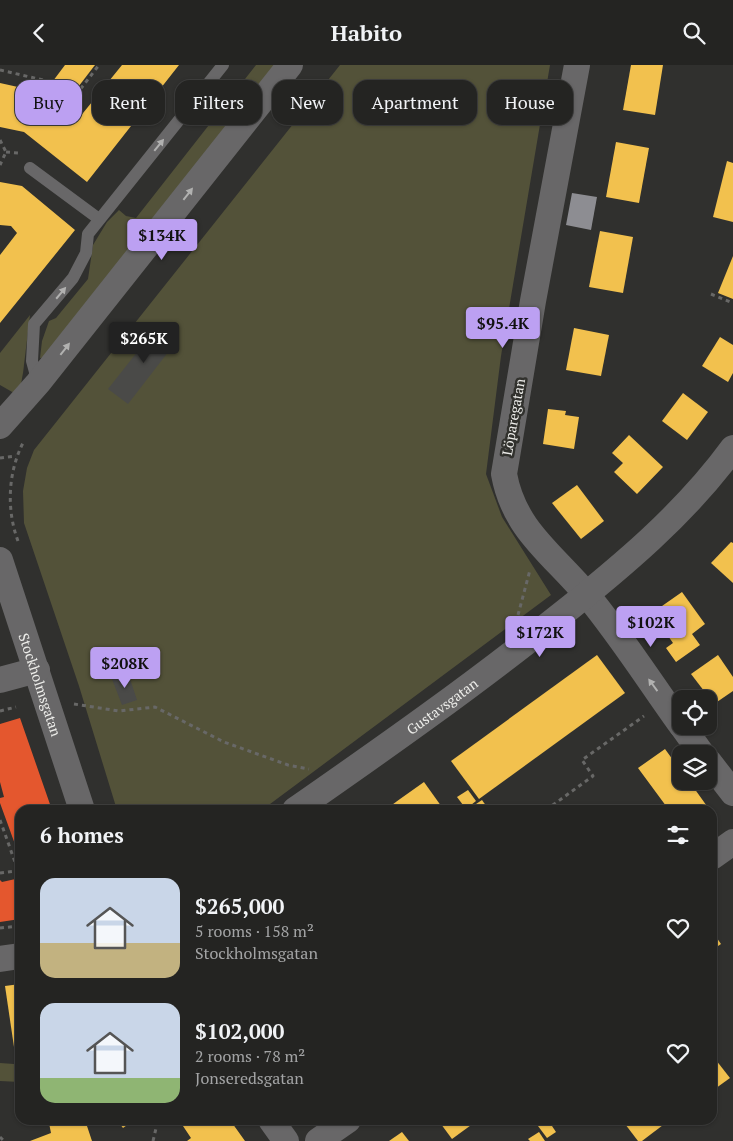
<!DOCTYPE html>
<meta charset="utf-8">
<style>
body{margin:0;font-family:"PT Serif",serif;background:#2c2c2a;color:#f1f3f6;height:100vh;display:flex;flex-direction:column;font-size:19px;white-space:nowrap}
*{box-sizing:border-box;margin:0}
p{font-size:16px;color:#a3a4a5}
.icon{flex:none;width:28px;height:28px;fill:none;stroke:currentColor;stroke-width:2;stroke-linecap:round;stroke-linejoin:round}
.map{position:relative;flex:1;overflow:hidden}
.panel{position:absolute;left:15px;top:740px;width:702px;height:320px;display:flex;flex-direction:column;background:#242422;border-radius:15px;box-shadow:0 1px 4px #0004,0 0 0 1px #414140}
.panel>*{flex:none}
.banner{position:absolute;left:15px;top:15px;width:704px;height:45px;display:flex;gap:10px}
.fabs{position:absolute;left:672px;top:625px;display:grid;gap:10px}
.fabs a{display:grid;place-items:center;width:45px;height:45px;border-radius:10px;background:#242422;box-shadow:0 1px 4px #0004,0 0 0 1px #414140;font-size:25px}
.price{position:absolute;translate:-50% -42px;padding:0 11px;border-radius:5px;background:#bca0f2;color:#111;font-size:16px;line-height:32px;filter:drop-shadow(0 1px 2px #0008)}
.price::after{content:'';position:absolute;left:50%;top:30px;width:15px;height:11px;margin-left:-8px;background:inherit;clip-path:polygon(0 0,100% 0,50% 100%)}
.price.on{background:#222;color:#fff}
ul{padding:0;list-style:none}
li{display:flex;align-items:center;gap:15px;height:125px;padding:0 25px}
li span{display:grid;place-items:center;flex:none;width:140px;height:100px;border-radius:15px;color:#555}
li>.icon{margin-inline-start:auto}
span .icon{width:60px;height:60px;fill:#fffc;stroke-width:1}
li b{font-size:21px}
h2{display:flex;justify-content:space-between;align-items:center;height:60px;padding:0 25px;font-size:21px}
.tag{padding:0 18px;border-radius:15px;background:#242422;box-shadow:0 1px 4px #0004,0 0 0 1px #414140;font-size:18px;line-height:45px}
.tag.on{background:#bca0f2;color:#111}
header{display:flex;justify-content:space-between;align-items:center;height:65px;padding:0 25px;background:#242422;font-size:22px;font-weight:700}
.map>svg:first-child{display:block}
</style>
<header><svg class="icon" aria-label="back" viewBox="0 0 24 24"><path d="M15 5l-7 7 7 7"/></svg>Habito<svg class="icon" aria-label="search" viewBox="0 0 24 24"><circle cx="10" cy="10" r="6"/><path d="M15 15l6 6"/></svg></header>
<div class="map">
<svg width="733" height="1076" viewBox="0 0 733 1076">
<rect width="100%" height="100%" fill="#30302e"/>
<g fill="#535239">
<polygon points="256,0 278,0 46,292 40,293 42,276 49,256 56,253 88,214 93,180 107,157 119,145 126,151 136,153"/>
<polygon points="340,0 550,0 501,291 486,409 502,452 551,530 262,745 117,745 79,621 24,458 23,426 27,403 34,385"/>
<polygon points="30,250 23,308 21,319 14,328 0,320 0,288"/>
<polygon points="0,998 14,999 16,1011 20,1010 20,1017 0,1016"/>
</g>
<g fill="#f2c14e">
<polygon points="65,0 95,0 72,30 53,16"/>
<polygon points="122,0 179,0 87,117 24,67 0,62 0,18 45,28 79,53"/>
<polygon points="631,0 663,0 655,50 623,45"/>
<polygon points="616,77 649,83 639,138 606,132"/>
<polygon points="727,96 733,98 733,157 713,152"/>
<polygon points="0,117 22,121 75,165 0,258 0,190 17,168 11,161 0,160"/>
<polygon points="600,166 633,172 623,228 589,222"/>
<polygon points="733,191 733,234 718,228"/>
<polygon points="574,263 609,270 601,311 566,305"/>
<polygon points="720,272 733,280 733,308 728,317 702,301"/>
<polygon points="683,328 708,347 687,375 662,356"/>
<polygon points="548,344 566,346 565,350 579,352 574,384 543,379"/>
<polygon points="629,370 663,402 637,429 614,407 623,398 612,388"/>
<polygon points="577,420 604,456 581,474 552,438"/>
<polygon points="731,477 733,478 733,518 711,498"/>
<polygon points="682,527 705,559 692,569 700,580 676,597 666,583 673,578 652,548"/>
<polygon points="597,590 625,628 479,734 451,696"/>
<polygon points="718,590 733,612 733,626 714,639 691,609"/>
<polygon points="665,684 681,706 681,716 689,716 709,744 708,745 669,745 638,703"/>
<polygon points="424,717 444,745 385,745 400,734"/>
<polygon points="468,725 476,736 466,744 457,732"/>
<polygon points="482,735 489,745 467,745"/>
<polygon points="712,866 721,879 712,885"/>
<polygon points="20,919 20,1008 18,1009 5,921"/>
<polygon points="712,990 730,1013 712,1026"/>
<polygon points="65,1055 85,1055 92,1076 30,1076 51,1068 49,1058"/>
<polygon points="117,1055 134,1055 123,1063"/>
<polygon points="179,1055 230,1055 245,1076 187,1076 191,1073"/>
<polygon points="438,1055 478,1055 452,1074"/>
<polygon points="548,1055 556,1067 547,1073 538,1061"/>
<polygon points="622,1055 665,1055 667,1057 642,1076 638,1076"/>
<polygon points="402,1067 409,1076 389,1076"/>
<polygon points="539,1067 545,1076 530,1076 528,1074"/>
</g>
<g fill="#e4572e">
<polygon points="20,653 52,745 20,745 20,793 0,738 0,733 4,732 0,717 0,659"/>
<polygon points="20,813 20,854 0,857 0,815 2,817"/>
</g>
<polygon fill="#8d8d92" points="572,128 597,132 591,165 566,160"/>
<g fill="#4a4a48">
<polygon points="160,258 179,273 128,339 108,324"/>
<polygon points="128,608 137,635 122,640 112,614"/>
</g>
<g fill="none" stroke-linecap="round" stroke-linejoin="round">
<g stroke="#686867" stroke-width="3" stroke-dasharray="4 4" stroke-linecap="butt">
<polyline points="0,5 43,15 70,38"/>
<polyline points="66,43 99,0"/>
<polyline points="0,75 6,87 0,100"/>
<polyline points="6,87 18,88"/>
<polyline points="711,229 733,238"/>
<polyline points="0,393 16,391"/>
<path d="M18 476C6 444 8 406 24 376"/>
<polyline points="518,550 530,505"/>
<polyline points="74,639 119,646 155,642 224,677 288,700 309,704"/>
<polyline points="0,646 16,642"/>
<polyline points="546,745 593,711 582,695 644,651"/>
<polyline points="0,755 20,811"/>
<polyline points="0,808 17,806"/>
<polyline points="0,863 20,861"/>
<polyline points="0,1072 4,1076"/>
<polyline points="153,1076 158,1055"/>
</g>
<g stroke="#686768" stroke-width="12">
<polyline points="30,103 99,154"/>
<polyline points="38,318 32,296 34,259 73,213 86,188 88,169 223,0"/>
</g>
<g stroke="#686768" stroke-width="26">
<path d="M577 0 533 236 504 409C514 465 553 489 587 530 621 571 650 617 681 660"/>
<polyline points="0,361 38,318 290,0"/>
<path id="s1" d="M0 495 82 745"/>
<polyline points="0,615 37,605"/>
<polyline points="682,661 702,689"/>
<polyline points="709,697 733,728"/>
<path id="s2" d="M295 745C384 683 472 621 557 553 620 503 685 449 733 383"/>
<polyline points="712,792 733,777"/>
<polyline points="0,894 20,891"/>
<polyline points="271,1055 286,1076"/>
<polyline points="318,1076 348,1055"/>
</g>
</g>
<defs><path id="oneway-solid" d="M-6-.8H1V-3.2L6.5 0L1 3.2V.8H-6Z" transform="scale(1.25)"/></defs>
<g fill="#b1b1b0">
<use href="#oneway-solid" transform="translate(159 80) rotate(-51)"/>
<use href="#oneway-solid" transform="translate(188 129) rotate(-52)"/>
<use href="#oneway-solid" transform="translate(61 228) rotate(-50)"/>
<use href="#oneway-solid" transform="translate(65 284) rotate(-52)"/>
<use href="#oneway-solid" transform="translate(653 620) rotate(-126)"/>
</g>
<g text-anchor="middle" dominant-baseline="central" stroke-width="5" stroke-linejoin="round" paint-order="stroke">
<g font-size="14" fill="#ededea" stroke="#31312d">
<text transform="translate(513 352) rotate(-80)">Löparegatan</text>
<text stroke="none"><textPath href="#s1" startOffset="131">Stockholmsgatan</textPath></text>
<text stroke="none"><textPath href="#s2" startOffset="180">Gustavsgatan</textPath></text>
</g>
</g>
</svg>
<div class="fabs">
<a><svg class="icon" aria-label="locate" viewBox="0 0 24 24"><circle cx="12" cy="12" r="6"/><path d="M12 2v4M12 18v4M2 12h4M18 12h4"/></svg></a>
<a><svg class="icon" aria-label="layers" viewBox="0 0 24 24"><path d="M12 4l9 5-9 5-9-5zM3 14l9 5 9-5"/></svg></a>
</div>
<b class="price" style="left:162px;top:196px">$134K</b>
<b class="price" style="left:503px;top:284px">$95.4K</b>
<b class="price on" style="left:144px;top:299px">$265K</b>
<b class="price" style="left:651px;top:583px">$102K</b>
<b class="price" style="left:540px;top:593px">$172K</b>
<b class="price" style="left:125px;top:624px">$208K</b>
<div class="banner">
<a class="tag on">Buy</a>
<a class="tag">Rent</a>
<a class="tag">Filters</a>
<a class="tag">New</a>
<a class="tag">Apartment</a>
<a class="tag">House</a>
</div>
<section class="panel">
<h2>6 homes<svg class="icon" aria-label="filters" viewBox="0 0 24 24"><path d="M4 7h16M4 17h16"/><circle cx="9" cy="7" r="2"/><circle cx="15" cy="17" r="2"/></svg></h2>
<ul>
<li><span style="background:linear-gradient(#c9d6e8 65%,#c2b280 0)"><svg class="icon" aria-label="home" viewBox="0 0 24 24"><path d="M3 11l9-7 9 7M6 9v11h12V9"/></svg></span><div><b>$265,000</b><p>5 rooms · 158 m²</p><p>Stockholmsgatan</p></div><svg class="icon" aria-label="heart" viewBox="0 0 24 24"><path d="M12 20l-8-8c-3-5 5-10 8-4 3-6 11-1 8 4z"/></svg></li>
<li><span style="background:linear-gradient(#c9d6e8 75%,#8fb573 0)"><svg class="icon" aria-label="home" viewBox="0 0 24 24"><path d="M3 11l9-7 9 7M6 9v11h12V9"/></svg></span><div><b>$102,000</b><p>2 rooms · 78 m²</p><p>Jonseredsgatan</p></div><svg class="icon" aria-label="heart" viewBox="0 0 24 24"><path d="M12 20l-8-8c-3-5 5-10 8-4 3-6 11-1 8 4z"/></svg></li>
</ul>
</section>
</div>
